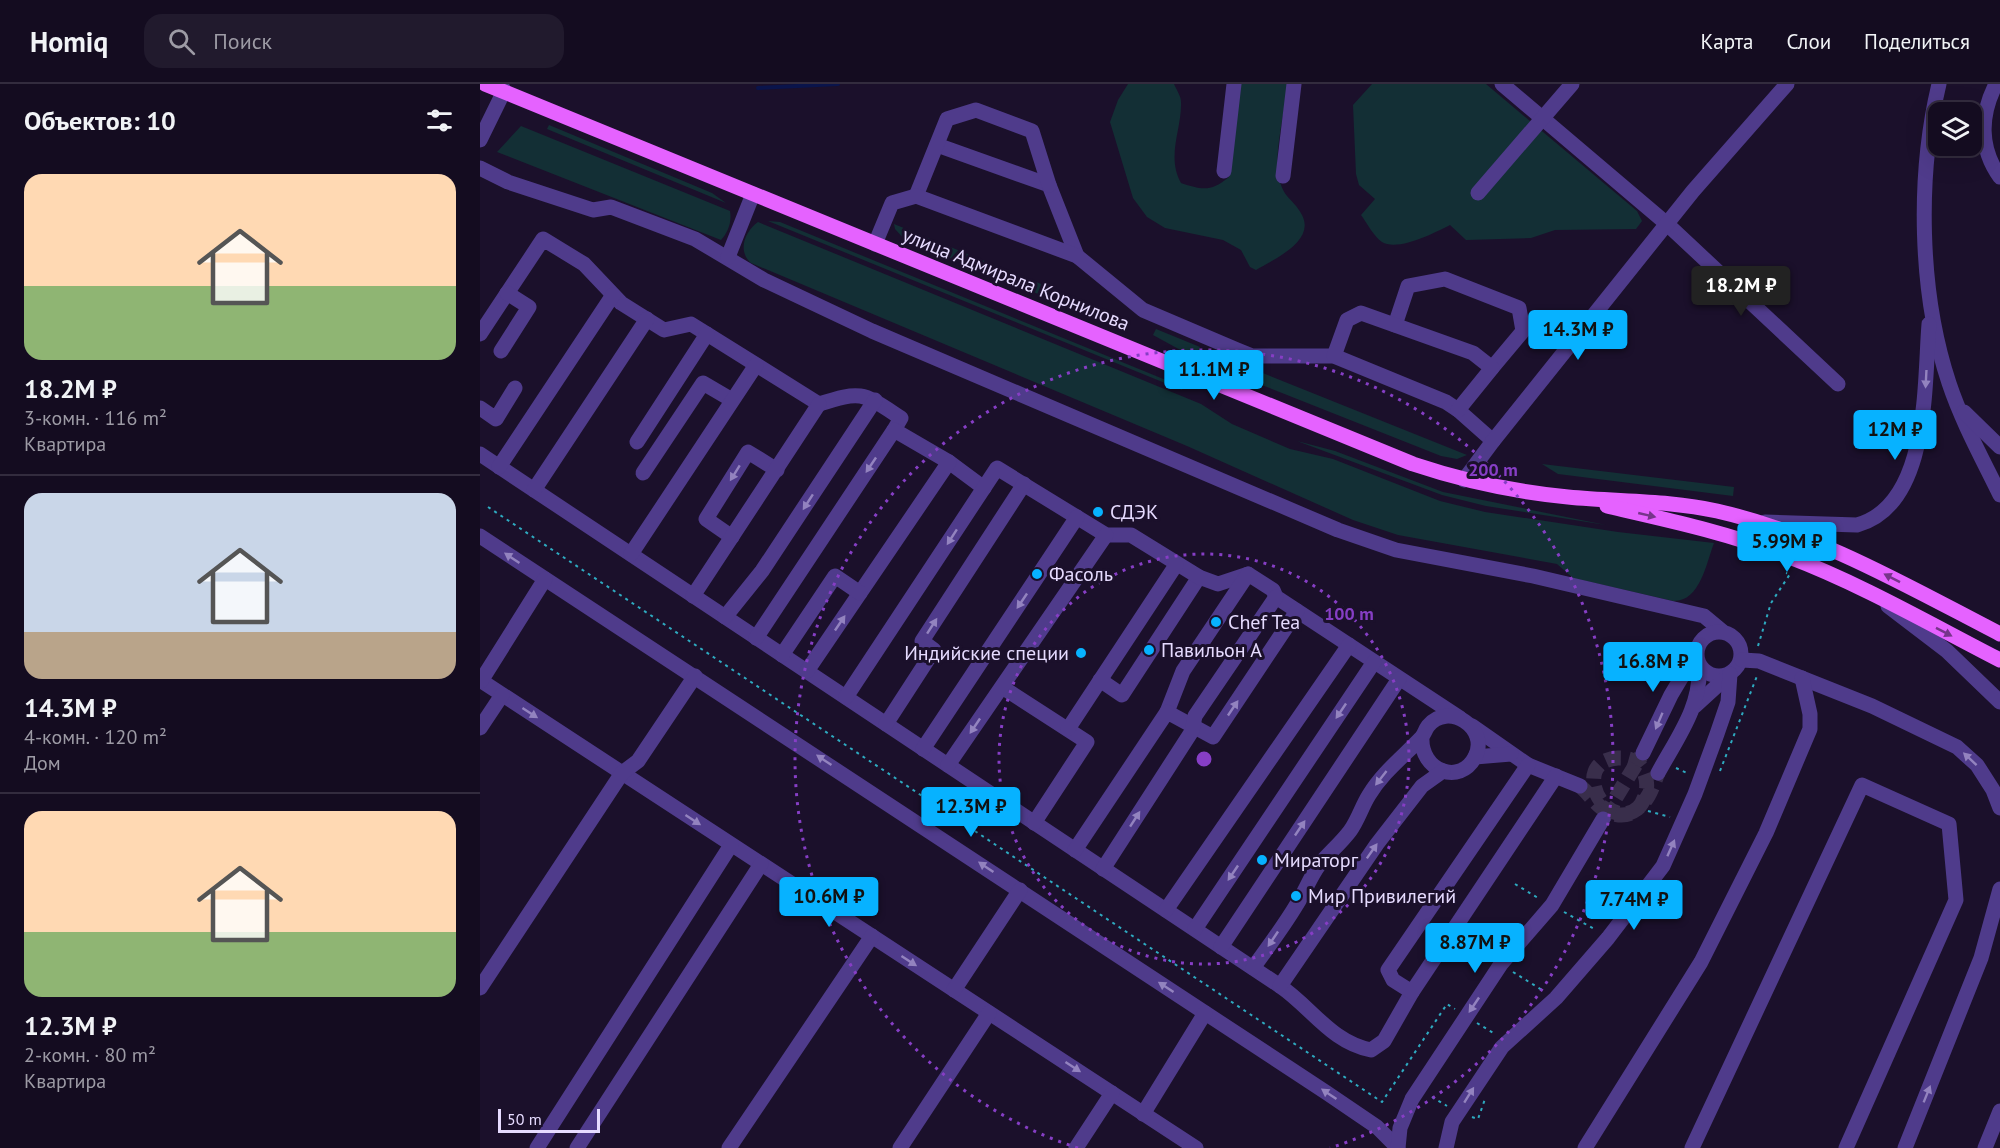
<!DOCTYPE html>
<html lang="ru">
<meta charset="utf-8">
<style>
body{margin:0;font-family:"PT Sans",sans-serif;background:#211a2d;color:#f1f3f6;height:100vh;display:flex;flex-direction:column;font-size:22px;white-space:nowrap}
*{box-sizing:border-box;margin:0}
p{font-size:20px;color:#9d9ba5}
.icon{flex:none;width:33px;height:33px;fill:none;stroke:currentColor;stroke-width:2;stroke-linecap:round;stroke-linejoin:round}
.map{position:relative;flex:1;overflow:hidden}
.drawer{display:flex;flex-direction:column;background:#140c20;width:480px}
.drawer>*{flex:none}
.controls{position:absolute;left:1448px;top:18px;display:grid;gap:12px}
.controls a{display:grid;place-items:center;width:54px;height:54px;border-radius:12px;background:#140c20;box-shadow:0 6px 24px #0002,0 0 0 2px #332c3e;font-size:30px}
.scale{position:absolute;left:18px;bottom:15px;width:102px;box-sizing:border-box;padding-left:6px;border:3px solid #e6dbff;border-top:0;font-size:16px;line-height:21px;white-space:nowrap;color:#e6dbff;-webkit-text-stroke:4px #1b102b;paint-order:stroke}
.price{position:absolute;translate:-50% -51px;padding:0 14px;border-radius:6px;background:#07b2ff;color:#111;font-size:20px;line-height:39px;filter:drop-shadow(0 2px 3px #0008)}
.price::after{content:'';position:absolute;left:50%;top:36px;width:18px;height:14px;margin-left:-9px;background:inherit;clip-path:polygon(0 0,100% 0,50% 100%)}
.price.selected{background:#222;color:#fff}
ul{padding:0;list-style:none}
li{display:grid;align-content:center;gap:12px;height:318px;padding:0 24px}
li+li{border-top:2px solid #332c3e}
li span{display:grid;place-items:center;height:186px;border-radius:18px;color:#555}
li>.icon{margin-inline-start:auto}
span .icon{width:108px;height:108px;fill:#fffc;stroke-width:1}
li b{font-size:26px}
h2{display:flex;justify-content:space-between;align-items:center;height:72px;padding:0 24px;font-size:26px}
header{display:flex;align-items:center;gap:36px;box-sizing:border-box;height:84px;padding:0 30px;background:#140c20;border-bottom:2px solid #332c3e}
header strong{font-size:28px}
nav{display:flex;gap:33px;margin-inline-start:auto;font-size:21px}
.search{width:420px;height:54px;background:#211a2d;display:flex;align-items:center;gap:15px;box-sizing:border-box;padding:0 21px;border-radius:18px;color:#9d9ba5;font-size:22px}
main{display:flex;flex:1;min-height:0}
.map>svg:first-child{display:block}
</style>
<header>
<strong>Homiq</strong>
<div class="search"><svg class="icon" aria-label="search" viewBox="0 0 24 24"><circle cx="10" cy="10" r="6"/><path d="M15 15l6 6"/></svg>Поиск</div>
<nav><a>Карта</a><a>Слои</a><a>Поделиться</a></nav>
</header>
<main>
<section class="drawer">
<h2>Объектов: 10<svg class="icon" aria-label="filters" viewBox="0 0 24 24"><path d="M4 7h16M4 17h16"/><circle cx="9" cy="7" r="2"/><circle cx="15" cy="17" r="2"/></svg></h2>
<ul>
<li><span style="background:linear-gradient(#ffd9b3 60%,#8fb573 0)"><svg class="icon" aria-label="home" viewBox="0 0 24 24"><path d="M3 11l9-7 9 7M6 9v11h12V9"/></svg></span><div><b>18.2M ₽</b><p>3-комн. · 116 m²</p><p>Квартира</p></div></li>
<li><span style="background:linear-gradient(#c9d6e8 75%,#b9a48a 0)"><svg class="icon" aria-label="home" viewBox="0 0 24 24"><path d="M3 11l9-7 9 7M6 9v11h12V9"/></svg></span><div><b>14.3M ₽</b><p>4-комн. · 120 m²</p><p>Дом</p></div></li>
<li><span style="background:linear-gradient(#ffd9b3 65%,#8fb573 0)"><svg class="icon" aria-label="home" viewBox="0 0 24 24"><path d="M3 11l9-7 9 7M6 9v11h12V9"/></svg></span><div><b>12.3M ₽</b><p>2-комн. · 80 m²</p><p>Квартира</p></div></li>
</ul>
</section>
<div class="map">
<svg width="1520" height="1064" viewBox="0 0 1520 1064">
<rect width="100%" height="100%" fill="#1b102b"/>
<g fill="#132f35">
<path d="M648 0H694C696 5 701 12 701 18 702 45 686 72 701 99 722 106 731 108 749 93L760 0H808C805 24 795 66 798 88 802 116 813 113 822 131 836 158 792 176 776 186L770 183 761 166 743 156 685 144 667 133 653 114 630 38 638 16Z"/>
<path d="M892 0H1006L1157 127 1162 137 1156 145 1075 146 1051 154 986 156 970 141C956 148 918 168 902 158 894 153 887 139 881 131L895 115 879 101 876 90 873 21Z"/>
<polygon points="69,41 232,109 246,119 67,45"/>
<path d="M41 42 250 127C252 138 248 148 241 156L17 68Z"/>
<polygon points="288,137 300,138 703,303 702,306"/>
<path d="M278 138 721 320 752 340 810 365 853 375 960 417 1005 428 1138 448 1234 459C1226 480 1220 518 1193 517L1093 494 1077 480 918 451 873 436 707 362 271 179C257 167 265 147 278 138Z"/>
<polygon points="414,140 620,224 619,229 573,216 425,156 415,145"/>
<polygon points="676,245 720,263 715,274 673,251"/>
<polygon points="743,273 987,371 977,375 961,372 739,284"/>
<polygon points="817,357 855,367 963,408 1126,441 1006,422 962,411"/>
<polygon points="1062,380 1254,403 1253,412 1078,390"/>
</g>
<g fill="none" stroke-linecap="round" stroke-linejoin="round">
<polyline stroke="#0a144b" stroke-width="4" points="278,4 358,0"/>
<g stroke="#392e4b" stroke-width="15" stroke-dasharray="15 8" stroke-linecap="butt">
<path d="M1100 702C1111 711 1118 725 1131 729 1172 744 1182 671 1138 674 1085 677 1130 760 1164 718 1171 710 1174 698 1178 689"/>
<polyline points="1124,733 1161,672"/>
</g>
<g stroke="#2eaac0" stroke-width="2" stroke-dasharray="3 4.5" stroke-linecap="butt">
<polyline points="8,423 902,1018 967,920 975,925"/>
<polyline points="1278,562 1291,519 1310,490 1306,489"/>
<polyline points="1196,684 1207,689"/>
<polyline points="1240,687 1277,592"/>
<polyline points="1168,727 1190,733"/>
<polyline points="1035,800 1058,814"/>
<polyline points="1084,828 1116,846"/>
<polyline points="994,860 1009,871"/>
<polyline points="1033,888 1062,906"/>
<polyline points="997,939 1015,950"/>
<polyline points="952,1013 967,1022"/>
<polyline points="992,1033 998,1035 1005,1015"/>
</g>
<g stroke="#4f3b8b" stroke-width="15">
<polyline points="1022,0 1187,140 1358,300"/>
<path d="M1459 0C1437 92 1439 209 1469 299 1482 338 1502 374 1520 411"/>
<path d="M1516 0C1500 31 1499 64 1520 93"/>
<polyline points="0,56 24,7 21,0"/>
<polyline points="457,61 569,101 597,172"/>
<polyline points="0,84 28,98 113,126 131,123 215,155 284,196 392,247 858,446 916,466 1053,492 1224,532 1242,547"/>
<polyline points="744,87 754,0"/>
<polyline points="803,92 814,0"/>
<polyline points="998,109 1092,0"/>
<polyline points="436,112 467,35 496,26 552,47 569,101"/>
<polyline points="395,160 412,119 436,112 597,172 663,226 757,266 772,272 854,272 966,318 978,326 1013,357"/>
<polyline points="248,173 273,110"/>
<polyline points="915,241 928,202 965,195 1039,224 1043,247 1012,284"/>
<path d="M0 250 63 155 104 180 141 219 184 246 211 240 339 320C383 306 383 309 421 334L414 346"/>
<polyline points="21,267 49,223 27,209"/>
<polyline points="854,272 867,236 881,229 993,269 1012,284 978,326"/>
<polyline points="0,324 16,335 35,304"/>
<polyline points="1484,328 1520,363"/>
<polyline points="157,358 227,250"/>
<path d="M0 370 800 902C832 924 851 958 891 966L904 957 932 908"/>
<polyline points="469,378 504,404"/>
<polyline points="19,383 133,211"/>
<polyline points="163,389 223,299 252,316"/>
<polyline points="984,396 1013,357 1213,107 1307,0"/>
<polyline points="54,406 167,235"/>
<path d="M1285 438 1377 441C1450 421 1444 300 1449 240"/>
<polyline points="0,452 847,1009 897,1043 918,1064"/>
<polyline points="252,453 226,435 268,368 297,386"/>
<polyline points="151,470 276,281"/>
<polyline points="213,512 339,320"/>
<polyline points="1408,522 1467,567 1520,618"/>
<polyline points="245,533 282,487 395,316"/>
<circle cx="1239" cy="570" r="22"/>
<polyline points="276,554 414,346 469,378 327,587"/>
<polyline points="302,571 355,492 380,509"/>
<polyline points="1262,576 1279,577 1392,622 1477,663 1497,681 1513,706 1520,724"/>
<polyline points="0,596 716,1064"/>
<polyline points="620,596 642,611 719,493"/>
<polyline points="1,597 65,495"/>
<polyline points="522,603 607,658 554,739"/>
<polyline points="366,613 517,384 626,451 651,451 719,493 738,500 768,490"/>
<polyline points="1215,622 1250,590"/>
<polyline points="687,628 703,587 768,490 793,506 796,513 980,634"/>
<polyline points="406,640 454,566 442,557 544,400"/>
<polyline points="992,642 1048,681 1100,702"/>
<polyline points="0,644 22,611"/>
<polyline points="588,645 696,481"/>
<polyline points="443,665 597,433"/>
<polyline points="1163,669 1191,611 1216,569"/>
<polyline points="995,673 1031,670"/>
<polyline points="468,681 626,451"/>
<polyline points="1048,681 908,886 913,896 932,908 1076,692"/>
<path d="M1178 689C1197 654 1222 622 1219 581"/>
<polyline points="595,766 687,628 733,653 817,527"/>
<polyline points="623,785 712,647 715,632 796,513"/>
<polyline points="686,826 869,561"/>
<polyline points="715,845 894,578"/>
<polyline points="741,863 919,595"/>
<path d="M773 884C788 863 804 842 817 820 825 808 830 793 839 781 849 769 861 759 870 747 878 736 882 722 889 711 903 688 923 673 941 654 944 651 945 646 948 642 968 617 1010 644 995 673 980 702 940 687 942 653"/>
<polyline points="800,902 897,760 942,702 963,687"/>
<polyline points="0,904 142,689 158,677 215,592"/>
<polyline points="474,906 540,806"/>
<polyline points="663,1030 725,929"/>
<polyline points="57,1064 251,761"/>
<polyline points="97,1064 281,780"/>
<polyline points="249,1064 392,852"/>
<polyline points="420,1064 509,929"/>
<polyline points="596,1064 632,1009"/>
<polyline points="918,1064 920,1044 932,1015 1021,880 1072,821 1123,735"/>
<polyline points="966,1064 972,1038 1022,963 1076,914 1128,854 1183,782 1215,710 1237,650 1248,618 1250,590"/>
<polyline points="1105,1064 1221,878 1286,749 1330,645 1330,630 1322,594"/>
<polyline points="1212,1064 1382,701 1469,740 1476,816 1366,1064"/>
<polyline points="1425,1064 1501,874 1520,805"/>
<polyline points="1505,1064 1520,1027"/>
</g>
<g stroke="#e562ff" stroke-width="15">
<path d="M5 0 933 380C984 397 1035 408 1088 413 1138 418 1188 416 1237 427 1338 450 1429 503 1520 550"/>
<path d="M1127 422C1188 436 1249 449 1307 472 1381 500 1450 540 1520 576"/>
</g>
</g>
<defs><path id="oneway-solid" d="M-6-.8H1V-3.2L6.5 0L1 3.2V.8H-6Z" transform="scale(1.5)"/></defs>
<g fill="#9383bf">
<use href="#oneway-solid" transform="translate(1446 295) rotate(93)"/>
<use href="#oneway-solid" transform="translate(391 381) rotate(124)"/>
<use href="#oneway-solid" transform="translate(255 389) rotate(122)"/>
<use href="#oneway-solid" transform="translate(328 418) rotate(123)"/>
<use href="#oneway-solid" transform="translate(472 453) rotate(123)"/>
<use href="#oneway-solid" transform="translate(32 474) rotate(-146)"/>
<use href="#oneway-solid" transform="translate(542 517) rotate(124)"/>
<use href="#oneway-solid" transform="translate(360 539) rotate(-56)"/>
<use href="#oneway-solid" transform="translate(452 542) rotate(-57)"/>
<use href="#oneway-solid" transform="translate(753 624) rotate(-56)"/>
<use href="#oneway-solid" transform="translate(861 627) rotate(124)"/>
<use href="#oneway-solid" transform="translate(50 629) rotate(33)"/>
<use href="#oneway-solid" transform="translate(1179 637) rotate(113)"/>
<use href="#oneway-solid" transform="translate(495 642) rotate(124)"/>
<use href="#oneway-solid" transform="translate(1490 675) rotate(-137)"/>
<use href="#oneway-solid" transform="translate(344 676) rotate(-146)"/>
<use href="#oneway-solid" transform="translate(901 694) rotate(128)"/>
<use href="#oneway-solid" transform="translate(655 735) rotate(-57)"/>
<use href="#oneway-solid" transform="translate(213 736) rotate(33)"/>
<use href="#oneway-solid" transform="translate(820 744) rotate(-56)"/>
<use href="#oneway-solid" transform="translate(1191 764) rotate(-66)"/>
<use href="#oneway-solid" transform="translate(892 767) rotate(-55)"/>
<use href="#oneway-solid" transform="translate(506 783) rotate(-146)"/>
<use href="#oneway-solid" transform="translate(753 789) rotate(124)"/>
<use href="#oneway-solid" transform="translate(793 855) rotate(124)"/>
<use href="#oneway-solid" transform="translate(429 877) rotate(33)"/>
<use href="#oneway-solid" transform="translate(686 903) rotate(-147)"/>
<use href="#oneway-solid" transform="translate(994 921) rotate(124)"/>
<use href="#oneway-solid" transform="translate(593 983) rotate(33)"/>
<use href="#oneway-solid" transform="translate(849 1010) rotate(-146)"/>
<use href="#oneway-solid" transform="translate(1447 1010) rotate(-68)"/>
<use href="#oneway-solid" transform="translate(989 1011) rotate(-58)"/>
</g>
<g fill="#76358a">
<use href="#oneway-solid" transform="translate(1167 431) rotate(13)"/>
<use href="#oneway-solid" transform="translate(1412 494) rotate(-153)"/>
<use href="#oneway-solid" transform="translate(1464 548) rotate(27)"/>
</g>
<g fill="none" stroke="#863ec5" stroke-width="3" stroke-dasharray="3 6">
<circle cx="724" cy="675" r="205"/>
<path d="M598 1064A409 409 0 1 1 850 1064"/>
</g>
<g fill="#07b2ff" stroke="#1b102b" stroke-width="2">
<circle cx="618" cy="428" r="6"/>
<circle cx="557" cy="490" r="6"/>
<circle cx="736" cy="538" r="6"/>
<circle cx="669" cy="566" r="6"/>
<circle cx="601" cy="569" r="6"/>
<circle cx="782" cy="776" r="6"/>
<circle cx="816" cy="812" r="6"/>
</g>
<g text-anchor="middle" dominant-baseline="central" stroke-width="6" stroke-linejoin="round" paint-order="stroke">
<g font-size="20" fill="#e6dbff" stroke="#1b102b">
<text transform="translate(536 195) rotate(22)">улица Адмирала Корнилова</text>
</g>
<g font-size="20" fill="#e6dbff" stroke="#1b102b" text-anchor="start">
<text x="630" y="428">СДЭК</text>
<text x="569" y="490">Фасоль</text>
<text x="748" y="538">Chef Tea</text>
<text x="681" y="566">Павильон А</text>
<text x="589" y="569" text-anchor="end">Индийские специи</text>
<text x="794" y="776">Мираторг</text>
<text x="828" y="812">Мир Привилегий</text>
</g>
</g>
<circle cx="724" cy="675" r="9" fill="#863ec5" stroke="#1b102b" stroke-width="3"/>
<g font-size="18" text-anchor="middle" font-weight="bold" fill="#863ec5" stroke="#1b102b" stroke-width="6" stroke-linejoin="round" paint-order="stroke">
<text x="1013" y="392">200 m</text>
<text x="869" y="536">100 m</text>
</g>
</svg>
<div class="controls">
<a><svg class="icon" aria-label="layers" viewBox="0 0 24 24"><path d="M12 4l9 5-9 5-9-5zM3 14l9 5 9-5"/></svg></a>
</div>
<div class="scale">50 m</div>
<b class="price selected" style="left:1261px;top:233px">18.2M ₽</b>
<b class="price" style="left:1098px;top:277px">14.3M ₽</b>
<b class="price" style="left:734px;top:317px">11.1M ₽</b>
<b class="price" style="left:1415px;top:377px">12M ₽</b>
<b class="price" style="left:1307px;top:489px">5.99M ₽</b>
<b class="price" style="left:1173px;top:609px">16.8M ₽</b>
<b class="price" style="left:491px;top:754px">12.3M ₽</b>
<b class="price" style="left:349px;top:844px">10.6M ₽</b>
<b class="price" style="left:1154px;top:847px">7.74M ₽</b>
<b class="price" style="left:995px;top:890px">8.87M ₽</b>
</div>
</main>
